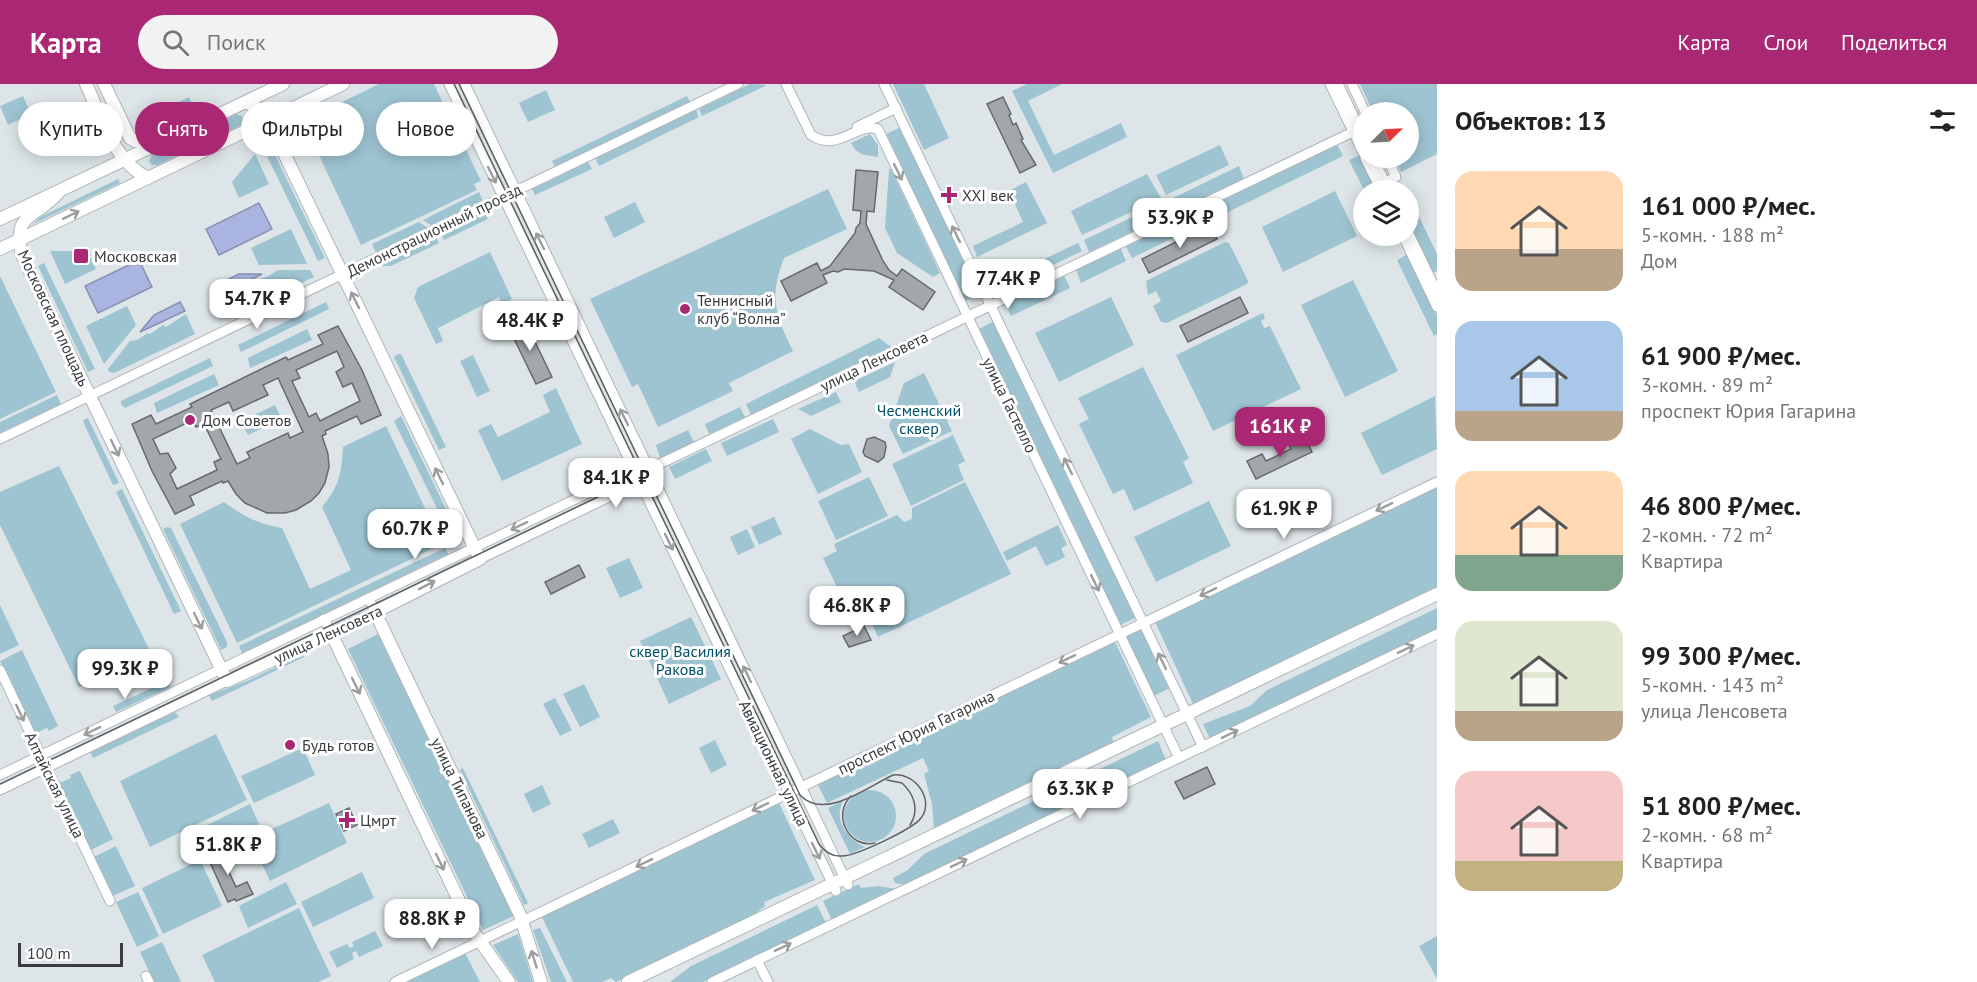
<!DOCTYPE html>
<html lang="ru">
<meta charset="utf-8">
<style>
body{margin:0;font-family:"PT Sans",sans-serif;background:#f2f2f2;color:#222;height:100vh;display:flex;flex-direction:column;font-size:22px;white-space:nowrap}
*{box-sizing:border-box;margin:0}
p{font-size:20px;color:#767676}
.icon{flex:none;width:33px;height:33px;fill:none;stroke:currentColor;stroke-width:2;stroke-linecap:round;stroke-linejoin:round}
.map{position:relative;flex:1;overflow:hidden}
.panel{display:flex;flex-direction:column;background:#fff;width:540px}
.panel>*{flex:none}
.banner{position:absolute;left:18px;top:18px;width:570px;height:54px;display:flex;gap:12px}
.needle{width:39px;rotate:66deg}
.buttons{position:absolute;left:1353px;top:18px;display:grid;gap:12px}
.buttons a{display:grid;place-items:center;width:66px;height:66px;border-radius:50%;background:#fff;box-shadow:0 3px 15px #0003;font-size:30px}
.scale{position:absolute;left:18px;bottom:15px;width:105px;box-sizing:border-box;padding-left:6px;border:3px solid #393c3e;border-top:0;font-size:16px;line-height:21px;white-space:nowrap;color:#393c3e;-webkit-text-stroke:4px #fff;paint-order:stroke}
.price{position:absolute;translate:-50% -51px;padding:0 14px;border-radius:12px;background:#fff;color:#222;font-size:20px;line-height:39px;filter:drop-shadow(0 2px 3px #0008)}
.price::after{content:'';position:absolute;left:50%;top:36px;width:18px;height:14px;margin-left:-9px;background:inherit;clip-path:polygon(0 0,100% 0,50% 100%)}
.price.active{background:#a92773;color:#fff}
ul{padding:0;list-style:none}
li{display:flex;align-items:center;gap:18px;height:150px;padding:0 18px}
li span{display:grid;place-items:center;flex:none;width:168px;height:120px;border-radius:18px;color:#555}
li>.icon{margin-inline-start:auto}
span .icon{width:72px;height:72px;fill:#fffc;stroke-width:1}
li b{font-size:26px}
h2{display:flex;justify-content:space-between;align-items:center;height:72px;padding:0 18px;font-size:26px}
.pill{padding:0 21px;border-radius:27px;background:#fff;box-shadow:0 3px 15px #0003;font-size:21px;line-height:54px}
.pill.active{background:#a92773;color:#fff}
header{display:flex;align-items:center;gap:36px;box-sizing:border-box;height:84px;padding:0 30px;background:#a92773;color:#fff}
header strong{font-size:28px}
nav{display:flex;gap:33px;margin-inline-start:auto;font-size:21px}
.search{width:420px;height:54px;background:#f2f2f2;display:flex;align-items:center;gap:15px;box-sizing:border-box;padding:0 21px;border-radius:33px;color:#767676;font-size:22px}
main{display:flex;flex:1;min-height:0}
.map>svg:first-child{display:block}
</style>
<header>
<strong>Карта</strong>
<div class="search"><svg class="icon" aria-label="search" viewBox="0 0 24 24"><circle cx="10" cy="10" r="6"/><path d="M15 15l6 6"/></svg>Поиск</div>
<nav><a>Карта</a><a>Слои</a><a>Поделиться</a></nav>
</header>
<main>
<div class="map">
<svg width="1437" height="898" viewBox="0 0 1437 898">
<rect width="100%" height="100%" fill="#dde5e8"/>
<g fill="#9ec4d2">
<polygon points="379,0 434,0 452,38 446,43 454,41 481,97 474,100 477,106 361,161 304,39 307,35"/>
<polygon points="750,0 767,1 702,32 699,25"/>
<polygon points="893,0 924,0 949,54 924,66"/>
<polygon points="1027,0 1062,0 1028,17 1054,71 1121,39 1127,53 1053,89 1012,7"/>
<polygon points="1360,0 1437,0 1437,70 1401,88 1394,74 1408,74 1408,28 1373,28"/>
<polygon points="546,6 555,26 528,38 519,19"/>
<polygon points="23,12 31,30 8,41 0,22"/>
<polygon points="687,12 690,18 555,83 552,77"/>
<polygon points="189,13 194,24 149,45 144,35"/>
<polygon points="696,26 699,33 599,82 595,74"/>
<polygon points="236,30 242,32 243,40 157,81 152,81 149,77 152,71"/>
<polygon points="901,43 981,209 965,217 886,50"/>
<path d="M870 50 878 61V73C865 71 858 72 851 59Z"/>
<polygon points="1337,60 1343,72 1222,131 1216,118"/>
<polygon points="1220,61 1229,81 1166,111 1156,91"/>
<polygon points="273,67 325,174 318,177 266,70"/>
<polygon points="255,70 269,100 239,114 232,98"/>
<polygon points="1360,71 1377,106 1364,106 1349,76"/>
<polygon points="588,78 592,85 535,111 532,105"/>
<polygon points="1239,82 1244,95 1174,128 1169,116"/>
<polygon points="889,85 891,85 940,189 933,193 897,169 885,144"/>
<polygon points="1147,90 1161,114 1082,151 1071,127"/>
<polygon points="118,95 120,99 33,140 40,133"/>
<polygon points="1026,98 1047,139 977,173 973,162 1023,138 1009,107"/>
<path d="M828 105 847 145 784 174C769 213 775 231 793 267L729 299 733 307 658 343 638 300 632 303 590 215Z"/>
<polygon points="1335,107 1357,152 1283,188 1262,143"/>
<polygon points="479,108 483,117 432,142 423,136"/>
<polygon points="1408,110 1437,170 1437,187 1433,189 1409,137"/>
<polygon points="635,118 645,138 614,154 604,133"/>
<polygon points="1162,119 1167,131 1089,168 1084,156"/>
<polygon points="1210,120 1216,133 1132,174 1125,161"/>
<polygon points="484,128 488,135 444,156 441,148"/>
<polygon points="419,138 428,144 376,169 372,160"/>
<polygon points="291,145 307,180 259,181 251,164"/>
<polygon points="435,151 439,159 391,182 383,182 380,178"/>
<polygon points="1225,158 1229,159 1248,197 1247,200 1167,239 1161,238 1153,222 1161,217 1156,207 1148,211 1146,197"/>
<polygon points="1078,159 1082,167 997,208 993,199"/>
<polygon points="1120,163 1126,177 1081,199 1076,185"/>
<polygon points="50,167 87,167 96,185 65,200"/>
<polygon points="490,168 512,215 502,220 499,213 438,244 443,257 436,260 414,214 418,203"/>
<polygon points="1408,170 1437,231 1437,250 1434,252 1397,176"/>
<polygon points="44,179 95,285 88,288 38,182"/>
<polygon points="278,186 310,186 314,193 228,234 218,214 241,206 241,203 256,199 257,196 269,192"/>
<polygon points="1064,191 1070,204 1011,232 1005,219"/>
<polygon points="0,192 56,308 0,335"/>
<polygon points="1353,196 1398,287 1345,313 1301,221"/>
<polygon points="1111,213 1134,261 1059,298 1035,249"/>
<polygon points="326,218 329,225 241,268 238,261"/>
<polygon points="127,222 136,241 104,280 86,242"/>
<polygon points="1263,229 1265,234 1261,237 1264,244 1270,242 1301,305 1213,347 1176,271"/>
<polygon points="186,230 195,250 114,289 109,288 108,285 130,257 137,256 148,249 150,250 163,241 166,243"/>
<polygon points="994,237 1137,533 1120,541 977,246"/>
<polygon points="307,245 312,256 250,284 248,274"/>
<polygon points="879,254 891,263 751,331 746,320"/>
<polygon points="398,270 401,270 446,363 439,366 394,273"/>
<polygon points="473,271 490,307 477,313 460,277"/>
<polygon points="210,274 213,282 125,324 121,320 121,317"/>
<polygon points="895,278 890,293 859,308 854,297"/>
<polygon points="1143,283 1189,374 1183,378 1193,399 1134,427 1124,405 1113,410 1079,340 1089,335 1078,314"/>
<polygon points="924,289 952,347 903,370 889,342 904,299"/>
<polygon points="214,290 219,301 157,329 154,319"/>
<polygon points="556,304 582,360 502,397 478,346 491,340 498,353 550,328 543,311"/>
<polygon points="836,308 841,318 811,332 798,325"/>
<polygon points="57,311 61,320 0,349 0,338"/>
<polygon points="1435,312 1437,365 1382,391 1361,349"/>
<polygon points="275,321 282,335 248,351 241,337"/>
<polygon points="740,323 745,333 709,350 705,340"/>
<polygon points="401,332 459,452 452,455 394,337"/>
<polygon points="88,334 119,399 113,401 85,342 83,336"/>
<polygon points="773,335 779,348 727,372 721,359"/>
<path d="M386 342 442 460 237 559 180 440 224 418C243 432 258 440 282 444L310 505 351 486 322 423C340 401 341 390 343 363Z"/>
<polygon points="810,345 841,361 849,360 862,388 818,410 791,355"/>
<polygon points="688,346 694,358 660,374 656,361"/>
<polygon points="953,351 965,377 958,381 964,396 911,422 892,380"/>
<polygon points="706,365 712,377 675,395 669,383"/>
<polygon points="59,382 151,569 79,603 0,441 0,408"/>
<polygon points="869,393 888,432 836,456 818,417"/>
<polygon points="965,398 1011,490 878,553 861,516 846,522 823,474 837,467 834,460 897,431 904,438 912,435 912,424"/>
<polygon points="1437,403 1437,506 1193,620 1155,538"/>
<polygon points="122,405 181,527 174,530 116,408"/>
<polygon points="1209,417 1231,462 1156,498 1134,453"/>
<polygon points="774,433 782,450 759,461 751,443"/>
<polygon points="1058,441 1067,461 1061,464 1065,473 1046,482 1036,462 1007,477 1003,468"/>
<polygon points="167,443 171,444 227,558 227,563 221,566 163,445"/>
<polygon points="747,445 755,463 738,471 730,453"/>
<polygon points="445,464 448,470 242,569 239,562"/>
<polygon points="629,474 643,504 620,514 606,484"/>
<polygon points="0,521 19,561 0,570"/>
<polygon points="1437,524 1437,546 1210,655 1203,640 1250,622 1267,606"/>
<polygon points="691,533 721,595 669,620 640,557"/>
<polygon points="1142,545 1170,604 1154,612 1126,552"/>
<polygon points="378,550 514,832 483,846 348,565"/>
<polygon points="1115,558 1151,633 1112,653 1114,659 934,744 932,720 924,690 929,687 923,674 827,719 817,699"/>
<polygon points="22,566 58,642 49,647 47,644 38,648 39,652 37,653 0,577"/>
<polygon points="303,570 304,573 212,617 209,611 247,597"/>
<polygon points="167,597 170,603 116,628 113,622"/>
<polygon points="584,600 600,633 580,643 563,610"/>
<polygon points="555,614 572,646 560,652 543,620"/>
<polygon points="175,628 179,633 93,674 90,668"/>
<polygon points="216,650 247,716 150,763 120,697"/>
<polygon points="715,656 727,681 711,689 699,664"/>
<polygon points="1158,657 1166,676 905,801 895,799 893,794 908,786 924,770"/>
<polygon points="303,664 315,691 254,719 241,692"/>
<polygon points="463,684 528,819 524,821 460,686"/>
<polygon points="80,687 113,755 91,766 58,697 62,698 71,694 70,691"/>
<polygon points="542,701 551,720 533,729 524,710"/>
<circle cx="870" cy="732" r="26"/>
<path d="M843 717C833 737 848 755 865 763L850 770 828 724Z"/>
<polygon points="329,719 347,759 270,797 250,755"/>
<polygon points="779,719 815,796 764,818 765,822 748,835 616,898 611,894 602,898 573,898 542,833"/>
<polygon points="250,720 259,740 210,763 201,744"/>
<polygon points="613,735 620,749 589,764 582,750"/>
<polygon points="116,762 135,802 113,812 94,773"/>
<polygon points="200,776 222,822 163,850 142,804"/>
<polygon points="362,788 374,814 313,843 301,818"/>
<polygon points="286,798 297,820 248,844 239,822"/>
<polygon points="859,800 861,804 878,802 897,805 832,836 823,817"/>
<polygon points="138,808 159,852 137,863 116,818"/>
<polygon points="817,821 826,839 703,898 670,898 691,882"/>
<polygon points="299,824 331,892 318,898 215,898 202,871"/>
<polygon points="540,844 567,898 551,898 533,846"/>
<polygon points="375,847 383,862 359,873 356,867 352,869 354,875 337,884 329,868 347,860 350,864 354,862 352,858"/>
<polygon points="518,850 519,853 533,898 518,898 493,861"/>
<polygon points="1437,852 1437,895 1419,862"/>
<polygon points="162,858 181,898 154,898 140,868"/>
<polygon points="465,869 480,898 405,898"/>
</g>
<g fill="#a9b4e1" stroke="#8790b0" stroke-width="1.5">
<polygon points="259,119 272,145 219,171 206,145"/>
<polygon points="139,176 152,203 98,229 85,202"/>
<polygon points="239,190 262,190 217,212 212,203"/>
<polygon points="180,218 185,227 140,248 154,231"/>
</g>
<g fill="#a2a7ac" stroke="#666a6f" stroke-width="1.5" fill-rule="evenodd">
<polygon points="1003,13 1011,30 1009,31 1013,41 1016,39 1023,55 1021,56 1036,81 1020,89 987,20"/>
<polygon points="856,86 878,88 874,128 867,127 866,140 883,177 889,186 897,192 902,185 935,208 923,226 889,203 894,196 874,187 844,185 838,188 833,187 823,191 827,199 791,217 781,197 817,179 821,187 830,182 855,149 856,144 860,139 861,127 853,126"/>
<polygon points="1210,141 1217,155 1149,189 1142,175"/>
<polygon points="1240,213 1248,229 1188,258 1180,242"/>
<polygon points="524,235 552,293 536,300 508,242"/>
<path d="M338 242 362 286 381 331 361 340 357 332 325 347 326 350 322 352 328 370 329 383 325 399 319 409 311 417 296 426 285 429H267L245 419 236 410 228 397 223 399 222 397 190 412 194 421 175 430 152 387 132 340 151 331 156 340 192 323 190 320 286 273 288 276 323 260 318 251ZM337 267 344 283 336 288 343 303 352 299 360 317 320 337 316 329 309 333 292 297 300 294 296 286ZM278 294 303 348 290 354 288 349 247 368 250 374 237 380 211 326 229 318 233 327 268 311 263 301ZM193 336 196 343 204 340 221 375 214 378 217 386 177 405 170 390 176 384 168 369 160 370 153 355Z"/>
<polygon points="1303,350 1312,368 1256,395 1247,377 1262,370 1266,377 1291,365 1287,357"/>
<polygon points="874,353 885,358 886,363 884,373 878,378 865,372 863,368 867,355"/>
<polygon points="579,481 585,493 551,510 545,498"/>
<polygon points="864,542 871,556 849,563 843,552"/>
<polygon points="1207,683 1215,700 1184,715 1175,698"/>
<polygon points="349,724 357,741 344,747 336,730"/>
<polygon points="231,762 236,774 225,779 236,803 247,798 253,810 236,817 235,815 228,818 209,776 215,773 214,770"/>
</g>
<g fill="none" stroke-linecap="round" stroke-linejoin="round">
<g stroke="#aeb5b8" stroke-width="11">
<g id="minor">
<polyline points="449,0 836,807"/>
<polyline points="465,0 848,801"/>
<path d="M786 0 811 51C838 69 856 38 878 45L1179 674"/>
<polyline points="884,0 1203,663"/>
<polyline points="1330,0 1364,70"/>
<polyline points="1338,0 1364,54"/>
<polyline points="1352,0 1365,28"/>
<polyline points="857,43 896,24"/>
<polyline points="1365,74 1381,106"/>
<polyline points="1373,74 1389,106"/>
<polyline points="1379,101 1396,93 1387,74"/>
<polyline points="1408,148 1437,208"/>
<polyline points="1403,152 1437,223"/>
<polyline points="0,355 738,0"/>
<polyline points="480,475 640,398 643,395"/>
<polyline points="324,535 331,549 375,528 369,514"/>
<polyline points="0,586 110,817"/>
<polyline points="0,691 634,387 649,385 1359,45"/>
<polyline points="0,706 227,597"/>
<polyline points="757,876 768,898"/>
<polyline points="146,892 149,898"/>
<polyline points="395,898 1437,398"/>
<polyline points="712,898 1437,550"/>
</g>
</g>
<g stroke="#aeb5b8" stroke-width="14">
<g id="major">
<path d="M86 0C101 32 114 78 148 94"/>
<polyline points="104,0 130,54 135,57 157,60"/>
<polyline points="246,18 259,25 268,36 480,475 375,528 520,831 541,898"/>
<path d="M58 109C35 135 12 128 22 171L227 597 331 549 475 850 509 898"/>
<polyline points="0,135 283,0"/>
<polyline points="0,165 343,0"/>
<polyline points="628,898 1437,510"/>
</g>
</g>
<use href="#minor" stroke="#fff" stroke-width="9"/>
<use href="#major" stroke="#fff" stroke-width="12"/>
<g stroke="#5e6264" stroke-width="1.5">
<path d="M454 0 819 760C825 768 832 773 842 772 856 772 913 745 921 734 935 716 915 688 893 691 867 703 824 737 800 711L459 0"/>
<path d="M887 696 902 699C914 710 920 726 910 741"/>
<polyline points="0,700 627,399 636,390 638,378"/>
<path d="M851 712C832 730 848 765 875 759"/>
</g>
</g>
<defs><path id="oneway-shaft" d="M-6 0H5M1.5-3L5.5 0L1.5 3" fill="none" stroke-width="1.6" stroke-linecap="round" stroke-linejoin="round" transform="scale(1.5)"/></defs>
<g stroke="#9c9e9e">
<use href="#oneway-shaft" transform="translate(898 88) rotate(64)"/>
<use href="#oneway-shaft" transform="translate(492 91) rotate(64)"/>
<use href="#oneway-shaft" transform="translate(71 131) rotate(-26)"/>
<use href="#oneway-shaft" transform="translate(956 150) rotate(-116)"/>
<use href="#oneway-shaft" transform="translate(540 157) rotate(-116)"/>
<use href="#oneway-shaft" transform="translate(355 216) rotate(-116)"/>
<use href="#oneway-shaft" transform="translate(624 333) rotate(-116)"/>
<use href="#oneway-shaft" transform="translate(115 364) rotate(64)"/>
<use href="#oneway-shaft" transform="translate(1068 382) rotate(-116)"/>
<use href="#oneway-shaft" transform="translate(439 392) rotate(-116)"/>
<use href="#oneway-shaft" transform="translate(1384 423) rotate(154)"/>
<use href="#oneway-shaft" transform="translate(519 442) rotate(154)"/>
<use href="#oneway-shaft" transform="translate(669 458) rotate(64)"/>
<use href="#oneway-shaft" transform="translate(1095 499) rotate(64)"/>
<use href="#oneway-shaft" transform="translate(427 501) rotate(-27)"/>
<use href="#oneway-shaft" transform="translate(1208 508) rotate(154)"/>
<use href="#oneway-shaft" transform="translate(198 537) rotate(64)"/>
<use href="#oneway-shaft" transform="translate(1406 565) rotate(-26)"/>
<use href="#oneway-shaft" transform="translate(1067 575) rotate(154)"/>
<use href="#oneway-shaft" transform="translate(1162 577) rotate(-116)"/>
<use href="#oneway-shaft" transform="translate(747 590) rotate(-116)"/>
<use href="#oneway-shaft" transform="translate(356 602) rotate(64)"/>
<use href="#oneway-shaft" transform="translate(20 629) rotate(65)"/>
<use href="#oneway-shaft" transform="translate(92 647) rotate(154)"/>
<use href="#oneway-shaft" transform="translate(1230 650) rotate(-26)"/>
<use href="#oneway-shaft" transform="translate(760 723) rotate(154)"/>
<use href="#oneway-shaft" transform="translate(816 767) rotate(64)"/>
<use href="#oneway-shaft" transform="translate(440 778) rotate(64)"/>
<use href="#oneway-shaft" transform="translate(644 779) rotate(154)"/>
<use href="#oneway-shaft" transform="translate(959 779) rotate(-26)"/>
<use href="#oneway-shaft" transform="translate(783 863) rotate(-25)"/>
<use href="#oneway-shaft" transform="translate(534 875) rotate(-107)"/>
</g>
<g fill="#a92773" stroke="#fff" stroke-width="2">
<path d="M946 102h6v6h6v6h-6v6h-6v-6h-6v-6h6z"/>
<rect x="73" y="164" width="16" height="16" rx="3"/>
<circle cx="685" cy="225" r="6"/>
<circle cx="190" cy="336" r="6"/>
<circle cx="290" cy="661" r="6"/>
<path d="M344 727h6v6h6v6h-6v6h-6v-6h-6v-6h6z"/>
</g>
<g text-anchor="middle" dominant-baseline="central" stroke-width="6" stroke-linejoin="round" paint-order="stroke">
<g font-size="16" fill="#393c3e" stroke="#fff" text-anchor="start">
<text x="962" y="111">XXI век</text>
<text x="94" y="172">Московская</text>
<text x="697" y="216">Теннисный<tspan x="697" dy="18">клуб “Волна”</tspan></text>
<text x="202" y="336">Дом Советов</text>
<text x="302" y="661">Будь готов</text>
<text x="360" y="736">Цмрт</text>
</g>
<g font-size="16" fill="#393c3e" stroke="#fff">
<text transform="translate(434 146) rotate(-26)">Демонстрационный проезд</text>
<text transform="translate(54 234) rotate(65)">Московская площадь</text>
<text transform="translate(874 277) rotate(-26)">улица Ленсовета</text>
<text transform="translate(1010 321) rotate(64)">улица Гастелло</text>
<text transform="translate(328 550) rotate(-25)">улица Ленсовета</text>
<text transform="translate(916 648) rotate(-26)">проспект Юрия Гагарина</text>
<text transform="translate(774 679) rotate(64)">Авиационная улица</text>
<text transform="translate(55 701) rotate(64)">Алтайская улица</text>
<text transform="translate(460 704) rotate(64)">улица Типанова</text>
</g>
<g font-size="16" fill="#005267" stroke="#fff">
<text x="919" y="326">Чесменский<tspan x="919" dy="18">сквер</tspan></text>
<text x="680" y="567">сквер Василия<tspan x="680" dy="18">Ракова</tspan></text>
</g>
</g>
</svg>
<div class="buttons">
<a><svg class="needle" viewBox="-14 -14 28 28"><path d="M0-13l5 13h-10z" fill="#e53935"/><path d="M0 13l5-13h-10z" fill="#767676"/></svg></a>
<a><svg class="icon" aria-label="layers" viewBox="0 0 24 24"><path d="M12 4l9 5-9 5-9-5zM3 14l9 5 9-5"/></svg></a>
</div>
<div class="scale">100 m</div>
<b class="price" style="left:1180px;top:165px">53.9K ₽</b>
<b class="price" style="left:1008px;top:226px">77.4K ₽</b>
<b class="price" style="left:257px;top:246px">54.7K ₽</b>
<b class="price" style="left:530px;top:268px">48.4K ₽</b>
<b class="price active" style="left:1280px;top:374px">161K ₽</b>
<b class="price" style="left:616px;top:425px">84.1K ₽</b>
<b class="price" style="left:1284px;top:456px">61.9K ₽</b>
<b class="price" style="left:415px;top:476px">60.7K ₽</b>
<b class="price" style="left:857px;top:553px">46.8K ₽</b>
<b class="price" style="left:125px;top:616px">99.3K ₽</b>
<b class="price" style="left:1080px;top:736px">63.3K ₽</b>
<b class="price" style="left:228px;top:792px">51.8K ₽</b>
<b class="price" style="left:432px;top:866px">88.8K ₽</b>
<div class="banner">
<a class="pill">Купить</a>
<a class="pill active">Снять</a>
<a class="pill">Фильтры</a>
<a class="pill">Новое</a>
</div>
</div>
<section class="panel">
<h2>Объектов: 13<svg class="icon" aria-label="filters" viewBox="0 0 24 24"><path d="M4 7h16M4 17h16"/><circle cx="9" cy="7" r="2"/><circle cx="15" cy="17" r="2"/></svg></h2>
<ul>
<li><span style="background:linear-gradient(#ffd9b3 65%,#b9a48a 0)"><svg class="icon" aria-label="home" viewBox="0 0 24 24"><path d="M3 11l9-7 9 7M6 9v11h12V9"/></svg></span><div><b>161 000 ₽/мес.</b><p>5-комн. · 188 m²</p><p>Дом</p></div></li>
<li><span style="background:linear-gradient(#a9c7e8 75%,#b9a48a 0)"><svg class="icon" aria-label="home" viewBox="0 0 24 24"><path d="M3 11l9-7 9 7M6 9v11h12V9"/></svg></span><div><b>61 900 ₽/мес.</b><p>3-комн. · 89 m²</p><p>проспект Юрия Гагарина</p></div></li>
<li><span style="background:linear-gradient(#ffd9b3 70%,#7fa58c 0)"><svg class="icon" aria-label="home" viewBox="0 0 24 24"><path d="M3 11l9-7 9 7M6 9v11h12V9"/></svg></span><div><b>46 800 ₽/мес.</b><p>2-комн. · 72 m²</p><p>Квартира</p></div></li>
<li><span style="background:linear-gradient(#dfe7d0 75%,#b9a48a 0)"><svg class="icon" aria-label="home" viewBox="0 0 24 24"><path d="M3 11l9-7 9 7M6 9v11h12V9"/></svg></span><div><b>99 300 ₽/мес.</b><p>5-комн. · 143 m²</p><p>улица Ленсовета</p></div></li>
<li><span style="background:linear-gradient(#f6c9c9 75%,#c2b280 0)"><svg class="icon" aria-label="home" viewBox="0 0 24 24"><path d="M3 11l9-7 9 7M6 9v11h12V9"/></svg></span><div><b>51 800 ₽/мес.</b><p>2-комн. · 68 m²</p><p>Квартира</p></div></li>
</ul>
</section>
</main>
